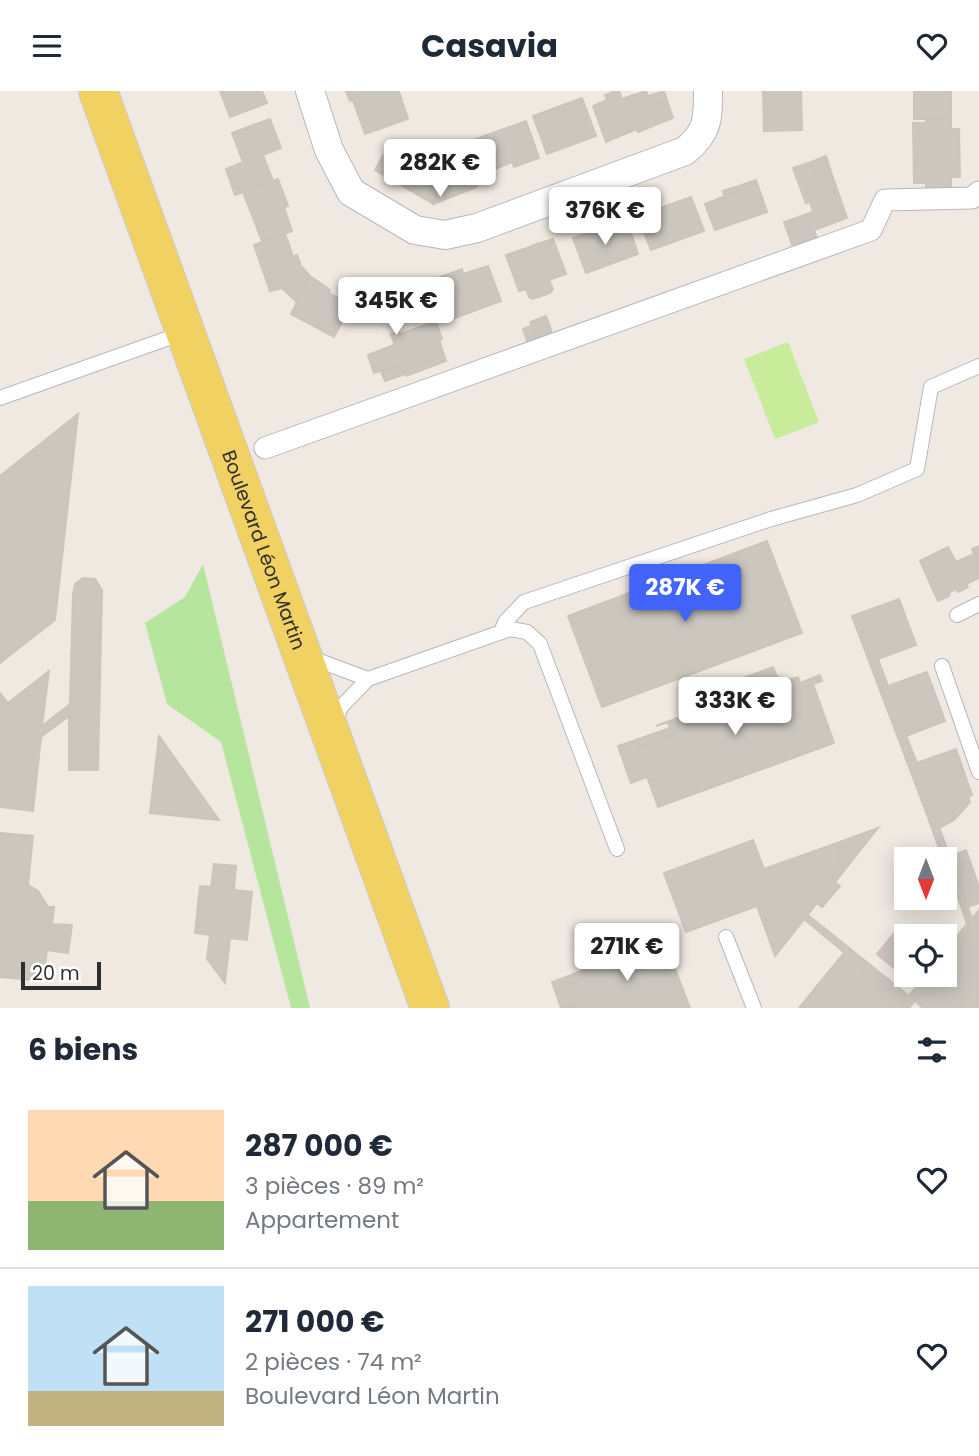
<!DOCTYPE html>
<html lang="fr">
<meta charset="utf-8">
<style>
body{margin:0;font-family:Poppins,sans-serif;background:#f6f6f7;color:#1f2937;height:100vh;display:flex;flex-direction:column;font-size:26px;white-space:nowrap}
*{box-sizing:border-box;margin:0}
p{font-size:23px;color:#747a83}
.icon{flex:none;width:38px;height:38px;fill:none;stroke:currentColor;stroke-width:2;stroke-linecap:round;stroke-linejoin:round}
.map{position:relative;height:917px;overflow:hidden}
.panel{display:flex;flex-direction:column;background:#fff;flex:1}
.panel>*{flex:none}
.needle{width:46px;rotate:180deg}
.tools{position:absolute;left:894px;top:756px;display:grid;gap:14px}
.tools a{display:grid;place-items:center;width:63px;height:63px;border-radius:0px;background:#fff;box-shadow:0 4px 18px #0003;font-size:35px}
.scale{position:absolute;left:21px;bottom:18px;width:80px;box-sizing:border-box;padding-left:7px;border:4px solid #2e2e2e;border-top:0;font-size:19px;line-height:24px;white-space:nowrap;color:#2e2e2e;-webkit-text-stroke:5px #fff;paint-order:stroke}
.price{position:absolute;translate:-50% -60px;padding:0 16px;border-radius:7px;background:#fff;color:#222;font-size:23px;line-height:46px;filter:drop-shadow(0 2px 4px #0008)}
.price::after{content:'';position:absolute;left:50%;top:42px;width:21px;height:16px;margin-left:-10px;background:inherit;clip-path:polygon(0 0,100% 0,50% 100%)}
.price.on{background:#4264fb;color:#fff}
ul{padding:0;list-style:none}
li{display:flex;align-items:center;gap:21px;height:175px;padding:0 28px}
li+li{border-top:2px solid #e0e1e3}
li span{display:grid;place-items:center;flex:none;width:196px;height:140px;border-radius:0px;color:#555}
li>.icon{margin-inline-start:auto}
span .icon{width:84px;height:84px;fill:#fffc;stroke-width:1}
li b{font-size:30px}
h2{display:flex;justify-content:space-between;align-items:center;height:84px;padding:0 28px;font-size:30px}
header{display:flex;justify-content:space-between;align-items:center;height:91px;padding:0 28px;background:#fff;font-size:32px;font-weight:700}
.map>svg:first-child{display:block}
</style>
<header><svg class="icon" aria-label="menu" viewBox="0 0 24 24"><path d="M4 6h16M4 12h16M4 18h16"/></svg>Casavia<svg class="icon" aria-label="heart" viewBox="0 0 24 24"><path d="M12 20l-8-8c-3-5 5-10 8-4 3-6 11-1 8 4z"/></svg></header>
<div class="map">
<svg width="979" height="917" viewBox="0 0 979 917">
<rect width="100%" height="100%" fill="#efe9e1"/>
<polygon fill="#b6e59e" points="203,473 310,917 291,917 221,651 167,613 145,532 185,506"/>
<polygon fill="#c9ec9a" points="788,251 819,331 775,348 744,268"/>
<g fill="#cbc7bf" stroke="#cbc5ba" stroke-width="2">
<polygon points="220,0 262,0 267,12 230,26"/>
<polygon points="346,0 399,1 408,28 365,43 353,9 350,10"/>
<polygon points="615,0 619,0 622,8 646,0 652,14 667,9 673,27 638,41 637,38 606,51 593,15 607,9 605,4"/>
<polygon points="664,0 667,9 652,14 648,5"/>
<polygon points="763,0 801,0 802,39 764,40"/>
<rect x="914" y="0" width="37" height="28"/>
<polygon points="582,7 596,45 547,63 533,25"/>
<polygon points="270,28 281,57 263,64 273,90 235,104 226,78 243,71 232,42"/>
<polygon points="926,28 951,28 951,38 959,38 960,86 951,86 951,99 926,99 926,92 914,92 913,32 926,32"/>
<polygon points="526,30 539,67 514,76 512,71 486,82 473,49"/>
<polygon points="392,48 438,73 465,63 477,96 446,108 444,103 438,105 434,113 375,79"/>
<polygon points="826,65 830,78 816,84 811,71"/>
<polygon points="811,71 816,84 830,78 847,127 814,139 818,150 794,159 784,131 813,121 810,111 806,112 793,77"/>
<polygon points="278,88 288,115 284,116 292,140 262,150 243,101"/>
<polygon points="756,89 767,121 715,139 705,113 743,98 742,94"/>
<polygon points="742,94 743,98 724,104 723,100"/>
<polygon points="444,103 446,108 434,113 438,105"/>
<polygon points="691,106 704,140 651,159 638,125"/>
<polygon points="627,131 638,163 586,182 573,147 600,137 601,140"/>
<polygon points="285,142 293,166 297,164 301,175 310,185 297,211 282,197 270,200 254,154"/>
<polygon points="553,148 566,183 549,189 553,198 550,202 533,208 529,206 526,198 519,200 506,164 524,158 526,163 539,159 537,153"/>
<polygon points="537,153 539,159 526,163 524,158"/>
<polygon points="488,175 501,210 455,227 440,186 462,178 463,183"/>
<polygon points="310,185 330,199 329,202 351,214 334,246 291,223"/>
<polygon points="546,225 552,242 536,248 530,231"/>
<polygon points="436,230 442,248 439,249 446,270 406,285 402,273 374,282 368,264 394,254 394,252 402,249 400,243"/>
<polygon points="531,235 538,252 529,255 523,238"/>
<polygon points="399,241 402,249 394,252 391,243"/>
<polygon points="402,273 405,283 385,290 381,280"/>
<polygon points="78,323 55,529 0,572 0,385"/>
<polygon points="767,450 802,542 602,616 568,525"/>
<polygon points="979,455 979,487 966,493 968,496 958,501 956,498 950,501 949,505 938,510 920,470 948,456 956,471 974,463 972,458"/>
<polygon points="83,487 95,488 102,499 98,679 69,679 69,625 41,646 33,720 0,716 0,602 8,612 49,580 42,635 70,613 73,503 75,493"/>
<polygon points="899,508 916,554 878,568 888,595 927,581 945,630 906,645 917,672 956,658 972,704 968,706 970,711 963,719 954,729 939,737 933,719 926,721 852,525"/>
<polygon points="773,576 784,604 813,593 834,652 658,716 637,657 672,644 668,631 656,635 721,611 716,597"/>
<polygon points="820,584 822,590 784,604 781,596 790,593 789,589 798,586 800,592"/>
<polygon points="670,637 672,644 637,657 647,686 631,692 618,655"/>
<polygon points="159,645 219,729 150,722"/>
<polygon points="933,719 972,827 979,819 979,832 945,873 945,860 967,833 945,768 943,768 926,721"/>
<polygon points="878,737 835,791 831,787 839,765 840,751"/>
<polygon points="0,742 33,745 28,794 38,800 48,816 54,816 52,833 72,834 68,862 47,859 43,890 0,886"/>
<polygon points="753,749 764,778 840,751 839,765 831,787 840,795 822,816 817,812 775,865 757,815 686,841 664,782"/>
<polygon points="966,759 979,796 979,812 968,816 950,766"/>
<polygon points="214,773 236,775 234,799 252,801 247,849 230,847 225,892 207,868 210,844 195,842 200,795 211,796"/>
<polygon points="808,824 909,905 926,884 936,884 940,889 932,899 927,895 909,917 899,917 905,911 883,894 864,917 834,917 865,879 804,828"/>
<polygon points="979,832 979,917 923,917 915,910 927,895 932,899 940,889 936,884 945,884 945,873"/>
<polygon points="896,840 906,849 906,872 899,881 877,863"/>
<polygon points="664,849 690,917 589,917 585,909 563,917 561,917 552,891"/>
<polygon points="844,862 865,879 834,917 799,917"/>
<polygon points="883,894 905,911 899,917 864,917"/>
<polygon points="585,909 589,917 563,917"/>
</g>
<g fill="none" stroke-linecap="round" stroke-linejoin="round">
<g stroke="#b4b7c1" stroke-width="16">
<g id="service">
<polyline points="0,307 183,242"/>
<polyline points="957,524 979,513"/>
<polyline points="501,541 505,531 524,511 771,428 857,404 917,378 931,296 979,275"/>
<polyline points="309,563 317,569 368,588 341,616 335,631"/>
<polyline points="942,575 979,681"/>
<polyline points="368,588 510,538 527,541 540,553 617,758"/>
<polyline points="726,846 754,917"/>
</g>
</g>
<g stroke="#b4b7c1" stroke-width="23">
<polyline id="pedestrian" points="265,357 871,139 885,109 972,107 979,101"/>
</g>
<g stroke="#b4b7c1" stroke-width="30">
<path id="minor" d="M310 0 329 59 351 101 415 139 445 144 477 137 685 60C708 41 708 29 708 0"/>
</g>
<g stroke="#c9c9c9" stroke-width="40">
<g id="primary">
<path id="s1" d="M98 0 430 917"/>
</g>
</g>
<use href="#service" stroke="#fff" stroke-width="14"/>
<use href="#pedestrian" stroke="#fff" stroke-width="21"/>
<use href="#minor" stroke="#fff" stroke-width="28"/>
<use href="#primary" stroke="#f2d163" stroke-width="38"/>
</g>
<g text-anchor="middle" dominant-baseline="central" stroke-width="5" stroke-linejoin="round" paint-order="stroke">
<g font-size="19" fill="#2e2e2e" stroke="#fff">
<text stroke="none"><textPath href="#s1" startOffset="488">Boulevard Léon Martin</textPath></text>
</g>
</g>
</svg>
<div class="tools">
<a><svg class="needle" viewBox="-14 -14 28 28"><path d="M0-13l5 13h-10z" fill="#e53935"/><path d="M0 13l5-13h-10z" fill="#747a83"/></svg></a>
<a><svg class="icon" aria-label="locate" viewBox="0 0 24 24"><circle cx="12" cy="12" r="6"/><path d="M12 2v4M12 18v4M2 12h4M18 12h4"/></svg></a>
</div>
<div class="scale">20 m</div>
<b class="price" style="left:440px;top:108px">282K €</b>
<b class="price" style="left:605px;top:156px">376K €</b>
<b class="price" style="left:396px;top:246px">345K €</b>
<b class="price on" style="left:685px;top:533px">287K €</b>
<b class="price" style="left:735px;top:646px">333K €</b>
<b class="price" style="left:627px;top:892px">271K €</b>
</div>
<section class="panel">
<h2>6 biens<svg class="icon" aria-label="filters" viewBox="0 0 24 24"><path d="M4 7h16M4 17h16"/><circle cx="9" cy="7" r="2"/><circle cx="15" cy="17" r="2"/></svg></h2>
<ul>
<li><span style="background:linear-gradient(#ffd9b3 65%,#8fb573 0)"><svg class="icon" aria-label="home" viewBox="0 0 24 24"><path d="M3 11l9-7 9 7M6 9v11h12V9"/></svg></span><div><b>287 000 €</b><p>3 pièces · 89 m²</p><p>Appartement</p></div><svg class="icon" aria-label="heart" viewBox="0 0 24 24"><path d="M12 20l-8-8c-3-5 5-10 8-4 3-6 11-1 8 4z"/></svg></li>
<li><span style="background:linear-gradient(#bfe0f5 75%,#c2b280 0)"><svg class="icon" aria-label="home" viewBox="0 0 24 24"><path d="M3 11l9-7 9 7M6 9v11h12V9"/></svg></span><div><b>271 000 €</b><p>2 pièces · 74 m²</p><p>Boulevard Léon Martin</p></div><svg class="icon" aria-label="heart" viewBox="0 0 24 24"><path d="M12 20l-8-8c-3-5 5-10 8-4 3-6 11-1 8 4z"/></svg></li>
</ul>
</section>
